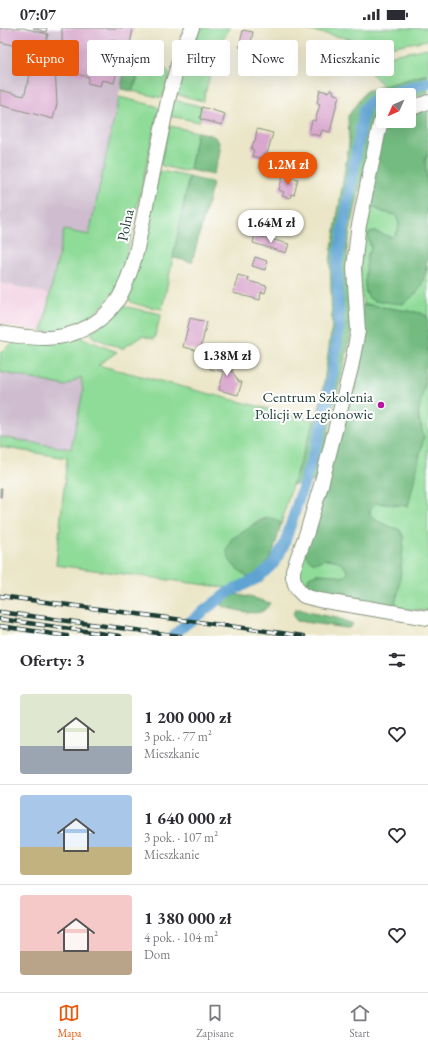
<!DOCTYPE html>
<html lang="pl">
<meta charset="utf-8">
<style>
body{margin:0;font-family:"EB Garamond",serif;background:#f7f7f7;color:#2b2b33;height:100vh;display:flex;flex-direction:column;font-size:15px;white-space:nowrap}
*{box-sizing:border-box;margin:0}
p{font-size:13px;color:#7c7c81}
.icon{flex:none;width:22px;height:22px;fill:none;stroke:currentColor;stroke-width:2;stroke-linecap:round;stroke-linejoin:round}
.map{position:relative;height:608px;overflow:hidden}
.side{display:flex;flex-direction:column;background:#fff;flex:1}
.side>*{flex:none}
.top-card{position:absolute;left:12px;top:12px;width:404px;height:36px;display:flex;gap:8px}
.needle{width:26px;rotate:225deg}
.buttons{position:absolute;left:376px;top:60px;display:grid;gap:8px}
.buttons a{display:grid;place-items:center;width:40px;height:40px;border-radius:4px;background:#fff;box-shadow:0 4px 16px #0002;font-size:20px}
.price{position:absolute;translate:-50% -34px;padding:0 9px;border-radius:14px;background:#fff;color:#222;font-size:13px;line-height:26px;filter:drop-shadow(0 1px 2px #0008)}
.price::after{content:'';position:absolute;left:50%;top:24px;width:12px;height:9px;margin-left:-6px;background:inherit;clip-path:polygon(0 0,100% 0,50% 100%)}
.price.selected{background:#ea580c;color:#fff}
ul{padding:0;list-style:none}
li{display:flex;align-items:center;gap:12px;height:100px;padding:0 20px}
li+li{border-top:1px solid #e1e1e2}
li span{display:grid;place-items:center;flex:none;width:112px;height:80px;border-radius:4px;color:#555}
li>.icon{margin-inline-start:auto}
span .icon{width:48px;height:48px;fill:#fffc;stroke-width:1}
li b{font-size:17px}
h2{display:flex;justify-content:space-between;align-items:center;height:48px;padding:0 20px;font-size:17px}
.chip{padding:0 14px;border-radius:4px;background:#fff;box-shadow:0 4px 16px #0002;font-size:14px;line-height:36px}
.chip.selected{background:#ea580c;color:#fff}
.status{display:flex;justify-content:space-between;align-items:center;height:28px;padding:0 20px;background:#fff;direction:ltr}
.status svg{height:11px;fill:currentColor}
.tabs{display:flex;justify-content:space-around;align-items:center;height:56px;border-top:1px solid #e1e1e2;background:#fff;font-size:11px;color:#7c7c81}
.tabs a{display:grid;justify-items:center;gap:2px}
.tabs .selected{color:#ea580c}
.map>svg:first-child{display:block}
</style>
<div class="status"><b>07:07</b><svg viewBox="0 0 49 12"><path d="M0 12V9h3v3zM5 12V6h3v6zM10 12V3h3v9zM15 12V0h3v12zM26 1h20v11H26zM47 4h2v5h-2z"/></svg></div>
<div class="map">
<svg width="428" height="608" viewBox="0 0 428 608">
<rect width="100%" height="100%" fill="#fff"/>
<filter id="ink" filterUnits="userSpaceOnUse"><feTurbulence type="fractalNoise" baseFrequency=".025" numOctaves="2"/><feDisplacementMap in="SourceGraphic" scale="8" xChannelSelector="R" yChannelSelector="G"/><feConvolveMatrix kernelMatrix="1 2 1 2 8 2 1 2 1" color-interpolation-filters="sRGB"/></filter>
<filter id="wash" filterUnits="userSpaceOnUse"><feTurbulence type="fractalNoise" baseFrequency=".012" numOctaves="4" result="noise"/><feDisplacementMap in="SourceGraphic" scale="16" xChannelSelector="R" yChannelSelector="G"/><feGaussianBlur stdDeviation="0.9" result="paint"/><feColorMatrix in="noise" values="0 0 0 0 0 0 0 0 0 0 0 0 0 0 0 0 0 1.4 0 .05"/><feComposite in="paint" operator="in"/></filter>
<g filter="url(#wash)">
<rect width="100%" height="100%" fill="#ebe6c8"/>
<polygon fill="#f2cfe0" points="0,255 50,266 42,303 17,300 0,296"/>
<g fill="#cfbdcf">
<polygon points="0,0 134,0 130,17 141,19 143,26 140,43 125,39 89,207 64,202 50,266 0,255"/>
<polygon points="0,344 66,358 80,348 83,363 71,421 0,409"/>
</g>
<g fill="#8fdb98" stroke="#578c66">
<path d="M201 0H230C215 21 210 49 203 73L175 66 192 16Z"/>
<polygon points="297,0 428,0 428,12 389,19"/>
<polygon points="342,17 388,28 428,20 428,46 384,58"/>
<path d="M141 33C155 33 164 35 170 48L162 70 132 63 137 52Z"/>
<path d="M119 69 156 78 159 81 124 237C121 245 119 253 116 261 113 266 109 271 105 275 87 295 69 304 42 303L64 202 89 207Z"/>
<polygon points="173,72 196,77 202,79 201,87 199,94 170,88"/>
<polygon points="170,98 197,104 190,142 183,143 163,138 160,136 169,99"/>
<path d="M428 126V157C425 150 423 132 428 126Z"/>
<path d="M161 143 189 149 173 230 162 281C154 279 136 278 130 273 128 271 128 270 127 267L159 145Z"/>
<path d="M367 176 383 184 395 187C401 195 400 202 392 209L388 208 373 203 368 210 371 219 370 223 367 228 365 258 366 265 369 270 421 257 428 237V289L421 285 370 277H363L359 251Z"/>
<polygon points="122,278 161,286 154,311 142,308 122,321 95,310 92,308 92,305 93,303"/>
<path d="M80 309 117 324 98 337 315 393 292 457 281 496C271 487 263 489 252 497 249 499 251 499 248 501 243 505 236 508 231 511L234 537 249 550 229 560 56 537 67 430 0 419V409L71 421 83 363 81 349 66 358 0 344V325L9 318 16 314Z"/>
<path d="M425 356 428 357V583L394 580 399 561 400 502C393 499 370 493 370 485 369 481 374 477 376 475L408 478 422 399C415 384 421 372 425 356Z"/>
<polygon points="303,523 325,531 334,532 338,533 343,537 348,544 347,547 342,549 335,547 316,546 308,563 296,552"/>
</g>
<g fill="#73bb80" stroke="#497c5a">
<polygon points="125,39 140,43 132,63 121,61"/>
<polygon points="428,46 428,65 409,71 409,67 383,67 383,79 377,81 347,218 352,302 317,453 292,457 320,377 324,354 332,297 330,233 349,117 348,88 366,63"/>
<path d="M428 81V126L425 130 426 148 428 157 427 205C428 221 428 250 418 263 414 268 408 272 403 276L374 273 369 270 366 264 365 258 367 228 370 223 371 219 368 210V205L373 203 388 208 392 209C400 202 401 195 395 187L383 184 367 176 383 104C393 91 394 93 409 93V88Z"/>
<path d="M197 104C202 105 209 106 213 108 227 116 216 136 213 147L190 142Z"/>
<polygon points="189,149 213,155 192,234 173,230"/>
<path d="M363 277H370L421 285 428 289V335L425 342V356L418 385 419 393 424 409 409 475 408 478 376 475C374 477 369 481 370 485 370 493 393 499 400 502L404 510 399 561 394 580 308 563 306 559 309 549 316 546 335 547 342 549 347 547 348 544C344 536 336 530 327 531 321 531 317 537 311 533 308 531 305 526 303 523Z"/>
<path d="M268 490 276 491 281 496C277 512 273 531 260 543 257 546 253 548 249 550 240 543 228 536 227 523 227 520 230 515 231 511L248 501 252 497Z"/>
<path d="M235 566 257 571 270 575C268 578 266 581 263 583 255 588 233 581 224 579L222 577 227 569Z"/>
<path d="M300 581 307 584 337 590 353 596 349 600H346L297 593C293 589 292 587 295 582Z"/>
</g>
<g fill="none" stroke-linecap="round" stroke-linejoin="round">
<g stroke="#5ea3d3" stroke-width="11">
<polyline points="383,67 428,55"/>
<path d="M173 608 184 598 227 565 258 550 274 535 284 517 320 406 332 349 339 299 337 237 364 81C369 74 375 69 383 67"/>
</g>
</g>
<g id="blocks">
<g fill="#d9a7ce">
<polygon points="0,0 23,0 48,6 43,25 0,14"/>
<polygon points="33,0 47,0 46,4"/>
<polygon points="62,0 133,0 130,17 111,12 105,37 118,40 114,55 102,52 100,58 87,55 89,49 62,43"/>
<polygon points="243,2 253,4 251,14 249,14 247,21 239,19"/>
<polygon points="34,33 55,39 57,76 53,91 0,77 0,62 24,68"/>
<polygon points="330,61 333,62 334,66 339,67 330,104 322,102 320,108 309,105 312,92 315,93 320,76 317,75 320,62 328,64"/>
<polygon points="202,79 225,86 222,97 200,91"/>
<polygon points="257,101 273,105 267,126 265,125 263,131 252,128 254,122 251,121 254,113 255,114"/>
<polygon points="283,147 298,151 294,167 291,166 290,170 282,168 284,164 279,162"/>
<polygon points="255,207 289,216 286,225 253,215"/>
<polygon points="255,229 267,233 265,242 252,238"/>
<polygon points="238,247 249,250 248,253 267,258 265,265 261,264 260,272 233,265"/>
<polygon points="190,290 207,294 200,323 183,319"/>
<polygon points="213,331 233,337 232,343 239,354 242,354 238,367 219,362 224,344 210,341"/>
<polygon points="0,460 2,460 1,469 0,469"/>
</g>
</g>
</g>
<g filter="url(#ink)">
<use href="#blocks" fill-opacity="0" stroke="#85927e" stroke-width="1"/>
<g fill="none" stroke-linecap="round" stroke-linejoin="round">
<g stroke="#85927e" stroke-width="16">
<g id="minor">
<polyline points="409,81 428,74"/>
<polyline points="383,93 380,96 358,202 354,240 358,303 351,340 321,457 307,504 293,542 293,549 295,556 298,562 304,568 319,572 428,590"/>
<path d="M0 305C37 312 69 315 100 291 108 285 115 277 120 268 127 255 132 239 136 225L169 68 183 19 192 0"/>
</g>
</g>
<use href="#minor" stroke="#fff" stroke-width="14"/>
<g stroke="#1f3d34" stroke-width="4.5">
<g id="rail">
<polyline points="0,568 304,608"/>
<polyline points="0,584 180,608"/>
<polyline points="0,591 120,608"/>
<polyline points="0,598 67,608"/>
</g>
</g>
<use href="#rail" stroke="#fff" stroke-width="3" stroke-dasharray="9" stroke-linecap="butt"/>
</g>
</g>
<circle fill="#b5179e" stroke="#fff" stroke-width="1.5" cx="381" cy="377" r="4"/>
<g text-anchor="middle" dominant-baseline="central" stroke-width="4" stroke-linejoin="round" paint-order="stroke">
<g font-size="15" fill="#1f3d34" stroke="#fff">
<text transform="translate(125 197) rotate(-78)">Polna</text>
</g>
<g font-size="15" fill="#1f3d34" stroke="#fff" text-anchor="end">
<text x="373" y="368">Centrum Szkolenia<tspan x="373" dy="17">Policji w Legionowie</tspan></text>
</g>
</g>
</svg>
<div class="buttons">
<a><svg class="needle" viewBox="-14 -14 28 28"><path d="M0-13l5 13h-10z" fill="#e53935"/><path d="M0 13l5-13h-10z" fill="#7c7c81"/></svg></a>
</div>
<b class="price selected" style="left:288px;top:158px">1.2M zł</b>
<b class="price" style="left:271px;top:216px">1.64M zł</b>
<b class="price" style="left:227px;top:349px">1.38M zł</b>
<div class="top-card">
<a class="chip selected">Kupno</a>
<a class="chip">Wynajem</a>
<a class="chip">Filtry</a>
<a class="chip">Nowe</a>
<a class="chip">Mieszkanie</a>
</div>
</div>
<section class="side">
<h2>Oferty: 3<svg class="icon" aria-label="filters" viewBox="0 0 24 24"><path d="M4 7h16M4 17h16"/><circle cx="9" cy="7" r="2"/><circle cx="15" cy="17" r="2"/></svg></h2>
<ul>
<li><span style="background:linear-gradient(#dfe7d0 65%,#9aa5b1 0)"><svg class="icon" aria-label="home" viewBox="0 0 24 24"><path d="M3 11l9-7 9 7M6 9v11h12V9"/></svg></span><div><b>1 200 000 zł</b><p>3 pok. · 77 m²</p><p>Mieszkanie</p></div><svg class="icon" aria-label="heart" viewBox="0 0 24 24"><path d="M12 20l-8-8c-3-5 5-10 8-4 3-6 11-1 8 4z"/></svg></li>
<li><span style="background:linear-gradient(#a9c7e8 65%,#c2b280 0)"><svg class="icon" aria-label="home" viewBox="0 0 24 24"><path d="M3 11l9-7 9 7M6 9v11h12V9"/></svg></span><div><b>1 640 000 zł</b><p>3 pok. · 107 m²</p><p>Mieszkanie</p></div><svg class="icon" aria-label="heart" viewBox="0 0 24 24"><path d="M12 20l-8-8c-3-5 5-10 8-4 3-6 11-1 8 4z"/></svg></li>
<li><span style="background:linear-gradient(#f6c9c9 70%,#b9a48a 0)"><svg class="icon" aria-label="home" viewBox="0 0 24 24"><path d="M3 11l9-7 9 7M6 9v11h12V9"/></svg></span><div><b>1 380 000 zł</b><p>4 pok. · 104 m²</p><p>Dom</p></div><svg class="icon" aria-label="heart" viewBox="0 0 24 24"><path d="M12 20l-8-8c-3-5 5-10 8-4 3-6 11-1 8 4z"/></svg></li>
</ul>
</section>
<nav class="tabs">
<a class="selected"><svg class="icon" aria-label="map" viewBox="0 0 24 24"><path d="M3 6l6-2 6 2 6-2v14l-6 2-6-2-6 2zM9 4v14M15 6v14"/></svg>Mapa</a>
<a><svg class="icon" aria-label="saved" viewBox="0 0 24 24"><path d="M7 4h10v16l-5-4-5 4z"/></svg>Zapisane</a>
<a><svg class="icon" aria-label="home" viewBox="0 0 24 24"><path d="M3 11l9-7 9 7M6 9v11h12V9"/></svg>Start</a>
</nav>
